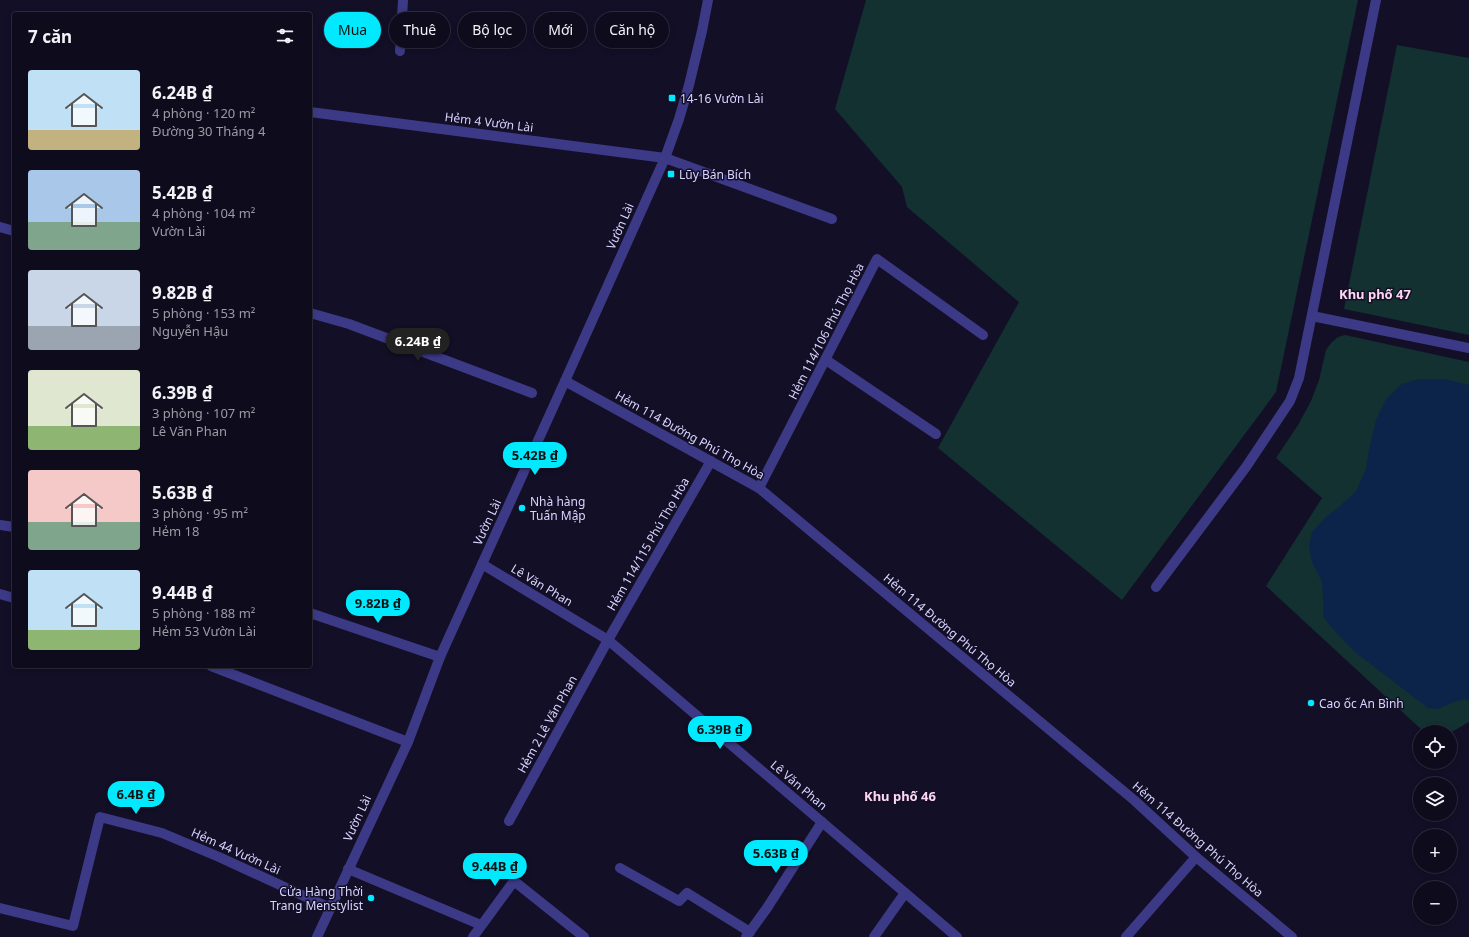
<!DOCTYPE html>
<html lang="vi">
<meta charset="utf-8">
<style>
body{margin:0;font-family:"Noto Sans",sans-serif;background:#171426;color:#f1f3f6;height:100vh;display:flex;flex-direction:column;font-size:15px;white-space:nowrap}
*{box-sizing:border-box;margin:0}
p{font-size:13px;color:#9b9ba4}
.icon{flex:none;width:22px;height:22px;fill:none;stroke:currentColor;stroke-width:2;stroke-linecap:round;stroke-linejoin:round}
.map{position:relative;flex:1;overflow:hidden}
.panel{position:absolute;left:12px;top:12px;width:300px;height:656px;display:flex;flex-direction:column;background:#0e0b1d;border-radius:4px;box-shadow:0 2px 6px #0003,0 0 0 1px #2e2b3b}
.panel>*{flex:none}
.banner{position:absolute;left:324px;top:12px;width:380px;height:36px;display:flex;gap:8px}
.controls{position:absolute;left:1413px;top:725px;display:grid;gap:8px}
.controls a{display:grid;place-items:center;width:44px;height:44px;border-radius:50%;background:#0e0b1d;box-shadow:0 2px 6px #0003,0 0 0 1px #2e2b3b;font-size:20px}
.price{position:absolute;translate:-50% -34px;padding:0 9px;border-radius:14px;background:#01e9ff;color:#111;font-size:13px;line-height:26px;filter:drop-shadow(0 1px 2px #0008)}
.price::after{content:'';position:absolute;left:50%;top:24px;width:12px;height:9px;margin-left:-6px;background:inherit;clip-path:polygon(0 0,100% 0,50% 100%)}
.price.current{background:#222;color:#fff}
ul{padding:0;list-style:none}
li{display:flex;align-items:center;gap:12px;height:100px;padding:0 16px}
li span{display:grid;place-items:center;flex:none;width:112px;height:80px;border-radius:4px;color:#555}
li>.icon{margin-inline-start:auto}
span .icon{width:48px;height:48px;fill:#fffc;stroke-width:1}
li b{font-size:17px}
h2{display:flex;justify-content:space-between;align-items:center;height:48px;padding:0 16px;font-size:17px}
.pill{padding:0 14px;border-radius:18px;background:#0e0b1d;box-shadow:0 2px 6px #0003,0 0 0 1px #2e2b3b;font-size:14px;line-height:36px}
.pill.current{background:#01e9ff;color:#111}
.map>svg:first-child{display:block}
</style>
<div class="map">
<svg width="1469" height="937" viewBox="0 0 1469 937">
<rect width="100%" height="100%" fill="#130f27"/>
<g fill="#123130">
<polygon points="866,0 1358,0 1276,392 1122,600 938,448 1019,302 907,207 902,187 835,109"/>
<polygon points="1397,45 1469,58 1469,335 1344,309"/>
<polygon points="1345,335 1469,362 1469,722 1450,733 1424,732 1266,586 1322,498 1276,458 1298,425 1311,401 1319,380 1326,350 1331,343 1338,337"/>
</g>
<polygon fill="#0c234a" points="1419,379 1444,379 1469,385 1469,700 1464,699 1451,703 1438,709 1428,708 1355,652 1330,626 1323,616 1323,599 1322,582 1312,562 1309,546 1312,532 1327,516 1338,508 1356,491 1366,469 1369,450 1376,420 1386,399 1402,384"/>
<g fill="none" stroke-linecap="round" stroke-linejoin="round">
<g stroke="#3c3a86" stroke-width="10">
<polyline points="400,51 403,0"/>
<polyline points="310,112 665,158 832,219"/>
<polyline points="0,227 14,231"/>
<polyline points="310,313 349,324 532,393"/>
<polyline points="1312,316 1469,348"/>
<polyline points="826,360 936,434"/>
<polyline points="565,381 759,488 1134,800 1196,857 1292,937"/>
<polyline points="759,488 877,259 983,335"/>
<polyline points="0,525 14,527"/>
<polyline points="482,564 608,640 957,937"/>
<polyline points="1156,587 1246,467 1290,401 1299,378 1376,0"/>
<polyline points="0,594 14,598"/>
<polyline points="310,613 440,657"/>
<polyline points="211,666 408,742"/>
<polyline points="509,821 608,640 711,461"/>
<polyline points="620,868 679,901 687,893 750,932"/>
<polyline points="348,869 481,925"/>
<polyline points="0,908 73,926 100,817 162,833 219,857 330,908"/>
<polyline points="317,937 408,742 440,657 565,381 665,158 679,119 689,85 702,31 708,0"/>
<polyline points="473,937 514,881 584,937"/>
<polyline points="746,937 767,908 822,822"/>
<polyline points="874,937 905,893"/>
<polyline points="1126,937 1196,857"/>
</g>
</g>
<g fill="#01e9ff" stroke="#130f27" stroke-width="1.5">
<rect x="668" y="94" width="8" height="8" rx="2"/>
<rect x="667" y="170" width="8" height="8" rx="2"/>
<circle cx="522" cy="508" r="4"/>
<circle cx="1311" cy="703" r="4"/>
<circle cx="371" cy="898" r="4"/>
</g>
<g text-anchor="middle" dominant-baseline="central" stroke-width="3" stroke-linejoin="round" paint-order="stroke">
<g font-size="12" fill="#dad5ff" stroke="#130f27" text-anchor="start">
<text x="680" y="98">14-16 Vườn Lài</text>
<text x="679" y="174">Lũy Bán Bích</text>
<text x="530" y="501">Nhà hàng<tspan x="530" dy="14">Tuấn Mập</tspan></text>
<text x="1319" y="703">Cao ốc An Bình</text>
<text x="363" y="891" text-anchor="end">Cửa Hàng Thời<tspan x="363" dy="14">Trang Menstylist</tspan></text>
</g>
<g font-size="12" fill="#dad5ff" stroke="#130f27">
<text transform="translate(489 122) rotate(7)">Hẻm 4 Vườn Lài</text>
<text transform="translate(620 226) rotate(-66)">Vườn Lài</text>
<text transform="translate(826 331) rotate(-63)">Hẻm 114/106 Phú Thọ Hòa</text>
<text transform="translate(690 435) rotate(29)">Hẻm 114 Đường Phú Thọ Hòa</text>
<text transform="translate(487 522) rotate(-65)">Vườn Lài</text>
<text transform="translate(648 544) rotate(-60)">Hẻm 114/115 Phú Thọ Hòa</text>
<text transform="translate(542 585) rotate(31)">Lê Văn Phan</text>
<text transform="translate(950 630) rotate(40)">Hẻm 114 Đường Phú Thọ Hòa</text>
<text transform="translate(547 724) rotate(-61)">Hẻm 2 Lê Văn Phan</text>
<text transform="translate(799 785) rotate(40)">Lê Văn Phan</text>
<text transform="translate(357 818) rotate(-65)">Vườn Lài</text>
<text transform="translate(1198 839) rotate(41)">Hẻm 114 Đường Phú Thọ Hòa</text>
<text transform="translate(236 851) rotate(24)">Hẻm 44 Vườn Lài</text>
</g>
<g font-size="13" font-weight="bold" fill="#ffd7f1" stroke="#130f27">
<text x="1375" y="294">Khu phố 47</text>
<text x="900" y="796">Khu phố 46</text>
</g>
</g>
</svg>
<div class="controls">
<a><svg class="icon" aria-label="locate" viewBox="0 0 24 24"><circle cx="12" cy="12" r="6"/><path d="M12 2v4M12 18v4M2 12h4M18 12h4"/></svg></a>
<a><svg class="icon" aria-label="layers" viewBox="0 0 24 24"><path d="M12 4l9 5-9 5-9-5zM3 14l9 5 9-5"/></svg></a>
<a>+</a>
<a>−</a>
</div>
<b class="price current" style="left:418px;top:362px">6.24B ₫</b>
<b class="price" style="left:535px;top:476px">5.42B ₫</b>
<b class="price" style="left:378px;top:624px">9.82B ₫</b>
<b class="price" style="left:720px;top:750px">6.39B ₫</b>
<b class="price" style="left:136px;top:815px">6.4B ₫</b>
<b class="price" style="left:776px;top:874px">5.63B ₫</b>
<b class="price" style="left:495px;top:887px">9.44B ₫</b>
<div class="banner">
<a class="pill current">Mua</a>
<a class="pill">Thuê</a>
<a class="pill">Bộ lọc</a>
<a class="pill">Mới</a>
<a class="pill">Căn hộ</a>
</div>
<section class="panel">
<h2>7 căn<svg class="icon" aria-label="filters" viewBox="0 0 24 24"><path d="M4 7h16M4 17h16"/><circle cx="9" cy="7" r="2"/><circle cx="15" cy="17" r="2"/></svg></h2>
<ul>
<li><span style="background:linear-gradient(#bfe0f5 75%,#c2b280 0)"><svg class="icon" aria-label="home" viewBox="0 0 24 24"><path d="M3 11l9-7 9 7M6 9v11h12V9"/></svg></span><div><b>6.24B ₫</b><p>4 phòng · 120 m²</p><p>Đường 30 Tháng 4</p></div></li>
<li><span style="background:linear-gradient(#a9c7e8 65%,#7fa58c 0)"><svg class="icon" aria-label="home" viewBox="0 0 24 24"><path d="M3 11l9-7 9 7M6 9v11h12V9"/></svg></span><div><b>5.42B ₫</b><p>4 phòng · 104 m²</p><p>Vườn Lài</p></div></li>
<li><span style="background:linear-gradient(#c9d6e8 70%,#9aa5b1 0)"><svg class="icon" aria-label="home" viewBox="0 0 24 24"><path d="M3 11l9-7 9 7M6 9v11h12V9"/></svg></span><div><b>9.82B ₫</b><p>5 phòng · 153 m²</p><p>Nguyễn Hậu</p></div></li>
<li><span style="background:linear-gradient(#dfe7d0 70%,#8fb573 0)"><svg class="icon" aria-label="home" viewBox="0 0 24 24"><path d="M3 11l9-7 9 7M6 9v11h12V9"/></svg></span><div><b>6.39B ₫</b><p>3 phòng · 107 m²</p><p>Lê Văn Phan</p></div></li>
<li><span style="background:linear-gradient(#f6c9c9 65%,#7fa58c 0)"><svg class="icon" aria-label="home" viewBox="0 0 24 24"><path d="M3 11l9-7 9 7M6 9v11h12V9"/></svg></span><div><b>5.63B ₫</b><p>3 phòng · 95 m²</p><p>Hẻm 18</p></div></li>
<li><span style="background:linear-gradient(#bfe0f5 75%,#8fb573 0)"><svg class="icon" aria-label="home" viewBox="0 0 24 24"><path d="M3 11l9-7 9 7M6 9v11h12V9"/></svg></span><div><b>9.44B ₫</b><p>5 phòng · 188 m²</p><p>Hẻm 53 Vườn Lài</p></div></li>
</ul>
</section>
</div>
